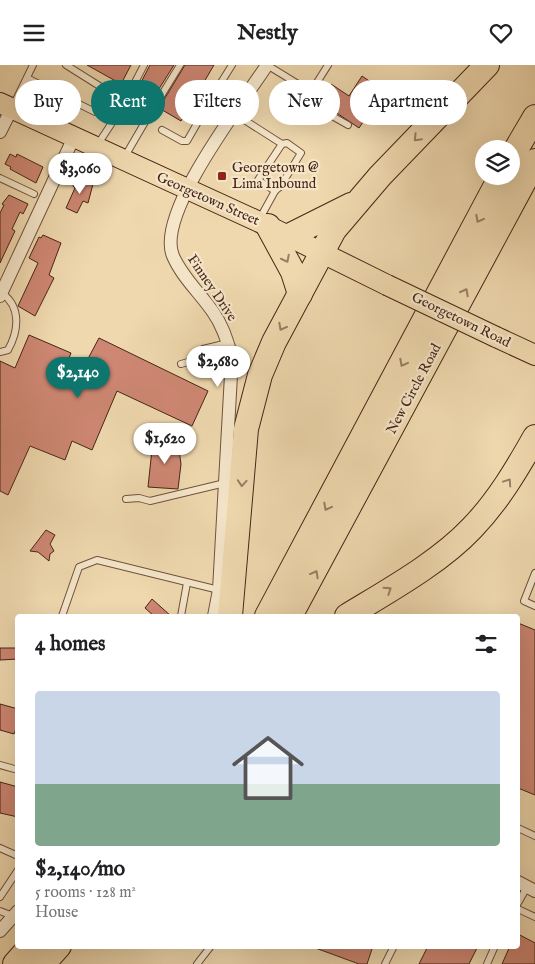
<!DOCTYPE html>
<meta charset="utf-8">
<style>
body{margin:0;font-family:"IM FELL English",serif;background:#f6f6f6;color:#202124;height:100vh;display:flex;flex-direction:column;font-size:19px;white-space:nowrap}
*{box-sizing:border-box;margin:0}
p{font-size:16px;color:#757577}
.icon{flex:none;width:28px;height:28px;fill:none;stroke:currentColor;stroke-width:2;stroke-linecap:round;stroke-linejoin:round}
.map{position:relative;flex:1;overflow:hidden}
.side{position:absolute;left:15px;top:549px;width:505px;height:335px;display:flex;flex-direction:column;background:#fff;border-radius:5px;box-shadow:0 5px 20px #0002}
.side>*{flex:none}
.top-card{position:absolute;left:15px;top:15px;width:505px;height:45px;display:flex;gap:10px}
.tools{position:absolute;left:475px;top:75px;display:grid;gap:10px}
.tools a{display:grid;place-items:center;width:45px;height:45px;border-radius:50%;background:#fff;box-shadow:0 5px 20px #0002;font-size:25px}
.price{position:absolute;translate:-50% -42px;padding:0 11px;border-radius:18px;background:#fff;color:#222;font-size:16px;line-height:32px;filter:drop-shadow(0 1px 2px #0008)}
.price::after{content:'';position:absolute;left:50%;top:30px;width:15px;height:11px;margin-left:-8px;background:inherit;clip-path:polygon(0 0,100% 0,50% 100%)}
.price.current{background:#0f766e;color:#fff}
ul{padding:0;list-style:none}
li{display:grid;align-content:center;gap:10px;height:265px;padding:0 20px}
li span{display:grid;place-items:center;height:155px;border-radius:5px;color:#555}
li>.icon{margin-inline-start:auto}
span .icon{width:90px;height:90px;fill:#fffc;stroke-width:1}
li b{font-size:21px}
h2{display:flex;justify-content:space-between;align-items:center;height:60px;padding:0 20px;font-size:21px}
.pill{padding:0 18px;border-radius:22px;background:#fff;box-shadow:0 5px 20px #0002;font-size:18px;line-height:45px}
.pill.current{background:#0f766e;color:#fff}
header{display:flex;justify-content:space-between;align-items:center;height:65px;padding:0 20px;background:#fff;font-size:22px;font-weight:700}
.map>svg:first-child{display:block}
</style>
<header><svg class="icon" aria-label="menu" viewBox="0 0 24 24"><path d="M4 6h16M4 12h16M4 18h16"/></svg>Nestly<svg class="icon" aria-label="heart" viewBox="0 0 24 24"><path d="M12 20l-8-8c-3-5 5-10 8-4 3-6 11-1 8 4z"/></svg></header>
<div class="map">
<svg width="535" height="899" viewBox="0 0 535 899">
<rect width="100%" height="100%" fill="#efd8ae"/>
<filter id="stains"><feTurbulence type="fractalNoise" baseFrequency=".004" numOctaves="4"/><feColorMatrix values="0 0 0 0 .2 0 0 0 0 .09 0 0 0 0 .02 0 0 0 .5 -.17"/></filter>
<radialGradient id="worn" r=".72"><stop offset=".6" stop-color="#630" stop-opacity="0"/><stop offset="1" stop-color="#630" stop-opacity=".3"/></radialGradient>
<g fill="#ce8773" stroke="#462518">
<polygon points="87,0 131,0 121,19"/>
<polygon points="150,0 174,0 150,38 135,29"/>
<polygon points="185,0 214,0 181,56 159,43"/>
<polygon points="362,11 384,26 359,63 319,36 331,19 349,31"/>
<polygon points="10,89 16,92 17,89 43,102 36,118 10,104 11,102 5,99"/>
<polygon points="77,112 93,119 88,138 83,136 77,148 66,143 75,123 73,121"/>
<polygon points="9,130 28,139 23,149 20,147 12,164 15,166 0,198 0,148 4,140 2,139"/>
<polygon points="43,170 61,178 49,210 54,213 35,251 18,241 38,198 29,193 39,172 41,173"/>
<polygon points="29,270 71,288 67,298 82,305 99,273 208,326 192,361 117,326 92,385 72,376 65,395 30,381 8,430 0,426 0,296 15,303"/>
<polygon points="153,375 178,378 181,399 178,424 148,422"/>
<polygon points="46,465 55,470 50,479 54,486 50,489 49,496 38,487 30,486"/>
<polygon points="152,534 171,551 154,551 145,543"/>
<polygon points="518,558 535,565 535,730 518,723"/>
<polygon points="0,583 18,583 18,594 0,595"/>
<polygon points="0,639 18,644 18,659 14,669 0,665"/>
<polygon points="0,717 18,722 18,752 0,748"/>
<polygon points="518,869 535,878 535,899 502,899 510,881 518,881"/>
<polygon points="310,881 373,881 367,899 359,899"/>
<polygon points="428,881 478,881 469,899 419,899"/>
</g>
<g fill="none" stroke-linecap="round" stroke-linejoin="round">
<g stroke="#70523e" stroke-width="8">
<g id="lane">
<polyline points="267,0 311,27 328,0"/>
<polyline points="27,13 95,47 100,46 110,29 109,27 66,0"/>
<polyline points="217,24 232,0"/>
<polyline points="311,27 311,39 348,60"/>
<polyline points="13,41 33,0"/>
<polyline points="121,44 144,0"/>
<polyline points="235,49 282,79 258,115 275,126 259,155"/>
<polyline points="145,57 180,0"/>
<polyline points="162,65 182,76 187,76 217,24 243,37"/>
<polyline points="98,79 121,44 145,57 124,93"/>
<polyline points="62,98 93,113 101,109 110,90"/>
<polyline points="0,113 34,129"/>
<polyline points="275,126 280,122 301,88 287,78 282,79"/>
<path d="M0 287 8 285C19 265 21 242 2 228"/>
<polyline points="181,299 188,297 203,284 228,278"/>
<polyline points="126,434 139,433 150,436 225,418"/>
<polyline points="535,508 524,536 535,541"/>
<polyline points="62,551 79,502 97,495 219,525"/>
<polyline points="181,551 187,518"/>
<polyline points="0,700 18,705"/>
<polyline points="518,763 535,771"/>
<polyline points="0,783 18,791"/>
<polyline points="0,832 18,805"/>
<polyline points="518,838 527,822"/>
<polyline points="518,844 535,852"/>
<polyline points="0,846 13,851"/>
<polyline points="197,899 211,881"/>
<polyline points="385,899 394,881"/>
<polyline points="487,899 495,881"/>
</g>
</g>
<g stroke="#70523e" stroke-width="14">
<g id="street">
<polyline points="0,67 12,43"/>
<polyline points="0,231 74,72"/>
<path d="M214 551 219 525 232 292C227 276 223 261 213 247 200 228 182 212 173 191 155 149 243 37 267 0"/>
<polyline points="518,817 535,826"/>
<polyline points="0,866 18,846"/>
</g>
</g>
<g stroke="#462518" stroke-width="22">
<g id="primary">
<polyline points="0,38 268,161 387,220"/>
<polyline points="496,272 535,290"/>
</g>
</g>
<g stroke="#462518" stroke-width="26">
<g id="highway">
<polyline points="511,93 535,52"/>
<polyline points="268,161 293,207 300,229"/>
<polyline points="289,171 351,140"/>
<polyline points="230,551 246,364 260,310 274,277 334,165 380,111 487,0"/>
<polyline points="267,551 501,111"/>
<polyline points="290,551 535,96"/>
<path d="M347 551C388 526 439 498 472 463 498 436 517 404 535 372"/>
<polyline points="15,899 31,881"/>
<polyline points="43,899 59,881"/>
</g>
</g>
<use href="#lane" stroke="#f5e6ca" stroke-width="6"/>
<use href="#street" stroke="#f5e6ca" stroke-width="12"/>
<use href="#primary" stroke="#efd8ae" stroke-width="20"/>
<use href="#highway" stroke="#efd8ae" stroke-width="24"/>
<g stroke="#462518" stroke-width="22" stroke-linecap="butt">
<polyline id="primary-bridge" points="387,220 496,272"/>
</g>
<use href="#primary-bridge" stroke="#efd8ae" stroke-width="20"/>
</g>
<defs><path id="oneway-chevron" d="M-2-3.5L2.5 0L-2 3.5" fill="none" stroke-width="1.6" stroke-linecap="round" stroke-linejoin="round" transform="scale(1.25)"/></defs>
<g stroke="#9a7e63">
<use href="#oneway-chevron" transform="translate(417 73) rotate(134)"/>
<use href="#oneway-chevron" transform="translate(479 154) rotate(118)"/>
<use href="#oneway-chevron" transform="translate(286 194) rotate(63)"/>
<use href="#oneway-chevron" transform="translate(465 227) rotate(-62)"/>
<use href="#oneway-chevron" transform="translate(282 262) rotate(118)"/>
<use href="#oneway-chevron" transform="translate(403 298) rotate(118)"/>
<use href="#oneway-chevron" transform="translate(508 417) rotate(-56)"/>
<use href="#oneway-chevron" transform="translate(242 418) rotate(94)"/>
<use href="#oneway-chevron" transform="translate(327 442) rotate(118)"/>
<use href="#oneway-chevron" transform="translate(315 509) rotate(-61)"/>
<use href="#oneway-chevron" transform="translate(388 525) rotate(-34)"/>
</g>
<rect fill="#8f2418" stroke="#f5e6ca" stroke-width="2" x="217" y="106" width="10" height="10" rx="2.5"/>
<g text-anchor="middle" dominant-baseline="central" stroke-width="4.5" stroke-linejoin="round" paint-order="stroke">
<g font-size="14" fill="#462518" stroke="#f5e6ca" text-anchor="start">
<text x="232" y="103">Georgetown @<tspan x="232" dy="16">Lima Inbound</tspan></text>
</g>
<g font-size="14" fill="#462518" stroke="#f5e6ca">
<text transform="translate(208 134) rotate(24)">Georgetown Street</text>
<text transform="translate(212 223) rotate(56)">Finney Drive</text>
<text transform="translate(461 255) rotate(26)">Georgetown Road</text>
<text transform="translate(414 324) rotate(-62)">New Circle Road</text>
</g>
</g>
<rect width="100%" height="100%" filter="url(#stains)"/>
<rect width="100%" height="100%" fill="url(#worn)"/>
</svg>
<div class="tools">
<a><svg class="icon" aria-label="layers" viewBox="0 0 24 24"><path d="M12 4l9 5-9 5-9-5zM3 14l9 5 9-5"/></svg></a>
</div>
<b class="price" style="left:80px;top:130px">$3,060</b>
<b class="price" style="left:218px;top:323px">$2,680</b>
<b class="price current" style="left:78px;top:334px">$2,140</b>
<b class="price" style="left:165px;top:400px">$1,620</b>
<div class="top-card">
<a class="pill">Buy</a>
<a class="pill current">Rent</a>
<a class="pill">Filters</a>
<a class="pill">New</a>
<a class="pill">Apartment</a>
</div>
<section class="side">
<h2>4 homes<svg class="icon" aria-label="filters" viewBox="0 0 24 24"><path d="M4 7h16M4 17h16"/><circle cx="9" cy="7" r="2"/><circle cx="15" cy="17" r="2"/></svg></h2>
<ul>
<li><span style="background:linear-gradient(#c9d6e8 60%,#7fa58c 0)"><svg class="icon" aria-label="home" viewBox="0 0 24 24"><path d="M3 11l9-7 9 7M6 9v11h12V9"/></svg></span><div><b>$2,140/mo</b><p>5 rooms · 128 m²</p><p>House</p></div></li>
</ul>
</section>
</div>
